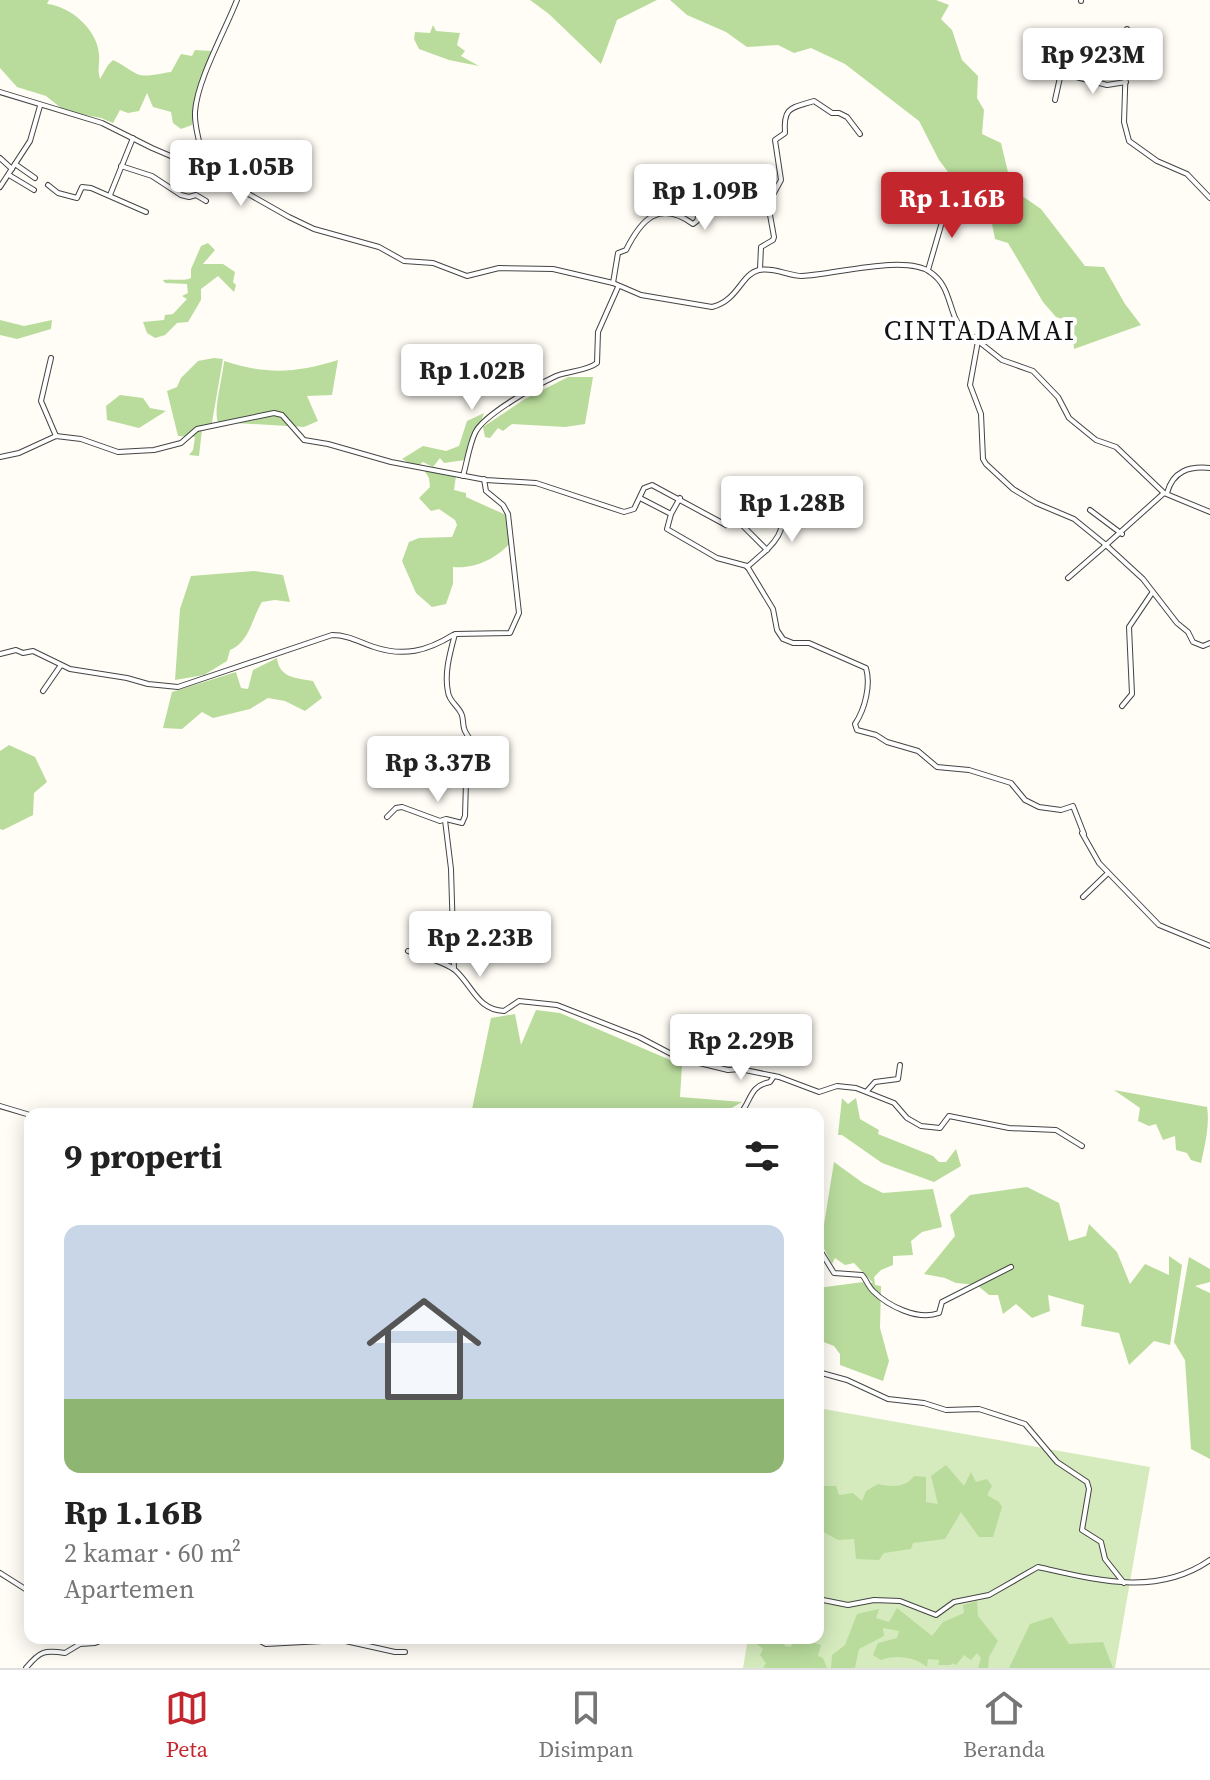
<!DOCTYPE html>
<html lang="id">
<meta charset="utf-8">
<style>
body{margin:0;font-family:"Source Serif 4",serif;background:#f6f6f6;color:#222;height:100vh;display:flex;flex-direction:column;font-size:30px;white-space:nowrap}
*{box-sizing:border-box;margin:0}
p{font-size:26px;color:#767676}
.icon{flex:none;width:44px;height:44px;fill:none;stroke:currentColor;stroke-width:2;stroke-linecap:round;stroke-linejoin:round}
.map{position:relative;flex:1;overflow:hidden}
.panel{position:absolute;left:24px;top:1108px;width:800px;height:536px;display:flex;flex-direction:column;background:#fff;border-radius:16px;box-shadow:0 4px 20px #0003}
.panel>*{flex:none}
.price{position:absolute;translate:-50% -68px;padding:0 18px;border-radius:8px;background:#fff;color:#222;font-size:26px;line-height:52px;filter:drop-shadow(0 2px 4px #0008)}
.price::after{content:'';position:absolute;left:50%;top:48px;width:24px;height:18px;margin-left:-12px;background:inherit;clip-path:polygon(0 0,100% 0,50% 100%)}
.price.on{background:#c4262e;color:#fff}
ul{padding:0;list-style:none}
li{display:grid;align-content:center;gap:16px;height:424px;padding:0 40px}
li+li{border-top:2px solid #e0e0e0}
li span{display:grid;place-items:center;height:248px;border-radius:16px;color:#555}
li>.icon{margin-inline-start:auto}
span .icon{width:144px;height:144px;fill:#fffc;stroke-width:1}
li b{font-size:34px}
h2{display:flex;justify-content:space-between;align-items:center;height:96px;padding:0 40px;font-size:34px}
.tab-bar{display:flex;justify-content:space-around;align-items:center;height:112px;border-top:2px solid #e0e0e0;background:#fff;font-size:22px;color:#767676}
.tab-bar a{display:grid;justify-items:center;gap:4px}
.tab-bar .on{color:#c4262e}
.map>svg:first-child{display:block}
</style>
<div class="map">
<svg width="1210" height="1668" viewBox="0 0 1210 1668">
<rect width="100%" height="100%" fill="#fffdf5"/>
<polygon fill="#d5ebbd" points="818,1408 1150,1467 1115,1668 743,1668 748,1638 818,1638"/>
<g fill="#b9dc9c">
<path d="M0 0H49L47 4C70 6 97 29 99 54 100 64 97 68 100 79L108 65 113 60C122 64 129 70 137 74 146 78 162 73 171 72L181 54 192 56 195 50 212 51 195 99 192 125 181 129 173 123 171 112 153 107 147 93 139 111 128 113 120 110 113 123 101 118 65 111 46 96 17 87 0 68Z"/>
<polygon points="530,0 657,0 617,20 601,64 549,14"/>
<polygon points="670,0 936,0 949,5 941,19 952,30 962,60 978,76 977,98 984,110 982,134 1001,143 1012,189 1041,209 1085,266 1104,267 1125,304 1141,325 1074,349 1072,322 1056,317 1043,302 1008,243 995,239 991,219 974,222 969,200 939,160 919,121 845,64 811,48 794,53 778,45 747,47 726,32 687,15"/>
<polygon points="433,25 436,31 460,33 457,45 465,51 461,56 479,66 449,60 419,49 414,39 415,32 430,33"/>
<path d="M208 243 215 250 203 264H223L235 272 233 282 236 285 234 292 218 276 201 289V300L188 322 177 323 165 335 155 338 147 333 143 322 164 320 165 315 173 314 187 299 182 296 188 293 187 284 165 283 163 280C173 278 182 282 191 278V269L201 246Z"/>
<polygon points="0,320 24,326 52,320 51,329 17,339 0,335"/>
<polygon points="214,358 223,359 211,428 202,429 199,456 189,455 193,450 195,437 178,436 167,391 177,387 181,378 198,361"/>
<path d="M338 360 332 395 307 396 318 421 304 427 218 422C213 411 223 376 224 361 267 375 296 373 338 360Z"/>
<polygon points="568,377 593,377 585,424 565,427 512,424 503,431 498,428 490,438 485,437 483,427 525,399"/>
<polygon points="120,395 143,398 150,408 166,411 139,428 107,420 106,406"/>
<polygon points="484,413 470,451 465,460 444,463 440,458 433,467 423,462 416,467 402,459 423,446 446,451 459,446 467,421"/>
<path d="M424 470 456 476 454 490 466 493V497L506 515 510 543C496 559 475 569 453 567V584L446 604 432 607 416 593 402 561 409 542 419 538 452 537 457 525 455 520 439 509 431 511 419 498 430 487 429 478Z"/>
<path d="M254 571 283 575 290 602 275 600 262 602C251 620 250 641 230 650L227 661 204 675 175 680 180 609 191 576Z"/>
<path d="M277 658C279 678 296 678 313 681L322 698 305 711 285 701 268 698 250 709 213 718 202 712 182 729 163 728 172 692 236 672 241 688 248 689 253 670Z"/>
<polygon points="9,745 35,757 47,782 34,793 33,815 3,830 0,829 0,751"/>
<polygon points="536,1010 560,1013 682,1065 680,1097 742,1102 721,1114 471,1114 491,1018 515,1014 521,1045"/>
<path d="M1114 1090 1207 1107C1210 1123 1205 1146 1201 1163L1191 1160 1187 1153 1176 1150 1175 1136 1163 1140 1156 1124 1149 1126 1138 1121 1140 1108Z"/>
<polygon points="842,1098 848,1104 856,1098 860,1119 879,1130 878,1134 933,1156 939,1162 946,1162 956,1149 961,1166 934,1182 882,1163 842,1135 838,1135"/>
<polygon points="834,1162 863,1183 883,1193 933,1189 942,1227 922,1232 911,1241 913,1255 893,1256 893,1265 881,1270 874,1277 875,1285 881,1286 880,1328 889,1361 883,1381 840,1365 840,1354 834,1346 818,1340 818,1288 863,1282 873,1283 854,1263 845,1265 835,1258 832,1264 821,1243"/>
<polygon points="1027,1187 1059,1203 1069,1241 1086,1236 1089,1224 1117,1252 1130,1284 1145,1264 1169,1275 1169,1256 1182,1265 1170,1345 1154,1341 1129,1365 1119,1333 1081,1326 1084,1305 1048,1295 1050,1311 1032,1318 1016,1304 1003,1314 998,1295 989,1295 977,1285 956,1283 945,1278 924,1274 955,1236 950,1215 970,1195"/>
<polygon points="1189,1257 1210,1269 1210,1282 1195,1286 1210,1293 1210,1459 1191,1449 1185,1360 1174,1342"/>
<path d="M946 1465 964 1486 971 1472 976 1482 987 1479 992 1486 987 1495 999 1502 1002 1507 993 1537H979L961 1512 945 1539 913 1543 911 1549 884 1553 879 1560 856 1559 854 1539 838 1540 818 1529V1474L823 1486H836L839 1495 853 1493 862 1501 866 1491 878 1484C890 1487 906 1488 914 1476L926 1477V1502L938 1504 931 1476Z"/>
<path d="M977 1601 978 1616 998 1641 989 1657 988 1668H978L981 1658 977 1653 971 1660 964 1655 956 1665 952 1663 951 1665H938L939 1660 928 1659 927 1667C916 1657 895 1654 881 1660L873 1655 878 1643 897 1638 899 1631 883 1628 884 1636 859 1649 855 1668H831L832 1655 845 1645 857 1614 879 1609 876 1618 889 1622 897 1608 932 1636 943 1622 964 1613 963 1605Z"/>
<polygon points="1052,1617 1069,1644 1103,1642 1113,1668 1009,1668 1030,1624"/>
<polygon points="753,1638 782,1639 785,1646 790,1647 799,1638 812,1638 812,1642 821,1645 818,1656 823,1658 827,1668 763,1668 766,1663 760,1655 763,1649 757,1644 753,1644"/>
</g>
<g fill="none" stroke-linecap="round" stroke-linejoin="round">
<g stroke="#444" stroke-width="6">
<g id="street">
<polyline points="1081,0 1081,1"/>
<polyline points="1127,29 1124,122 1129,141 1157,161 1187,174 1210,198"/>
<path d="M0 92 102 123 152 148 215 175 289 217 314 229 379 247 404 261 433 263 467 276 499 268 553 269 613 283 641 295 712 307C738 301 741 274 759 270 775 267 788 276 802 276 833 275 905 254 930 272 948 284 948 302 956 320 961 329 971 334 978 341L970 385 981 414 983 459 986 464 1013 489 1036 503 1074 519 1106 545 1164 493 1210 512"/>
<polyline points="1055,100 1061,73 1107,85 1126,82"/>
<polyline points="0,158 12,169"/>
<polyline points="15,164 35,178"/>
<polyline points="121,166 152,176 181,195 189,197 196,195 206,201"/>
<path d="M200 169C204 145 194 133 195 112 197 80 225 31 237 0"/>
<polyline points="9,175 34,190"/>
<polyline points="48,185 58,193 77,198 82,187 91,188 146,212"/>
<polyline points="0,187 30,141 40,106"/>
<polyline points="917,187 949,198 928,270"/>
<polyline points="110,195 133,138"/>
<path d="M768 204 781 180 775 140 785 133C783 106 792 108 814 101L832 113H839L847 117 860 134"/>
<path d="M613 283 618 253 626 250C641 220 659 199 693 224L697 221 702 201C724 193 723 203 738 210 744 213 752 211 758 211L762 205 768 204 774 237 773 240 761 247 760 269"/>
<polyline points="978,341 1002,360 1033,371 1058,397 1069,418 1096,440 1116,447 1164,493"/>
<polyline points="51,358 41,401 56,436"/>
<polyline points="0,457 19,453 56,436 81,439 118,452 154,450 181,443 197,429 274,413 282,415 304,440 328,444 391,462 486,480 536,483 624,512 634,509 644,488 652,485 726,525"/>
<path d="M463 476C467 462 469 446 475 433 483 415 537 385 556 376 568 371 587 371 597 363L598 332 618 287"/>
<path d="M1167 493C1173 471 1189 466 1210 468"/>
<path d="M640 498 671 514 667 529 717 558 747 566 773 609 777 630 783 639 793 643H809L866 668C871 685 865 709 855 724L857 730 876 735 887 742 918 751 937 767 969 770 1011 783 1025 800 1039 807 1061 810 1073 806 1084 834"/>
<polyline points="1090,510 1122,534"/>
<polyline points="671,514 680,498"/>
<polyline points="738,521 767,550"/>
<path d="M747 567C775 543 787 536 783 497"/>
<polyline points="1068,578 1106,545 1143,579 1177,623 1188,632 1193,642 1203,646 1210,643"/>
<path d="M0 654 16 650 23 653 33 651 70 669 127 678 148 684 178 687 332 635C348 635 359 642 374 647 404 657 427 651 453 635"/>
<polyline points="43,691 61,665"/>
<polyline points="1122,706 1132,694 1129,627 1152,593"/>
<path d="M387 817 396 808 402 807 440 821 446 819 462 823 465 816 466 782C499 757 477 755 465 731 462 725 464 718 461 713 457 705 449 701 448 692 444 673 450 653 455 634L510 633 519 613 508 514 503 505 486 491 484 479"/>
<polyline points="445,820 451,869 454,969"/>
<polyline points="1082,833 1099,863 1159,925 1210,946"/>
<polyline points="1083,897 1108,873"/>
<path d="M408 951C422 957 445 961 456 971 473 987 478 1010 504 1011L519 1001 557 1005 639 1037 679 1058 728 1070 740 1069 779 1077 819 1092 837 1086 856 1088 894 1103 907 1118 921 1126 940 1128 949 1116 1009 1128 1056 1130 1082 1146"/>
<polyline points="867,1091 875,1082 898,1079 900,1065"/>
<polyline points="0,1106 30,1115"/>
<path d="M740 1114C752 1100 749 1086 770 1082L774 1076"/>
<path d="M818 1247 834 1273 862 1275C866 1279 868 1286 873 1291 888 1306 918 1321 939 1313L942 1302 1011 1267"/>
<polyline points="818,1372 847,1380 888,1399 924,1403 946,1410 979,1409 1025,1424 1057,1462 1087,1482 1089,1489 1082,1530 1101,1542 1105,1559 1124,1583"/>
<polyline points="0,1573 30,1592"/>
<path d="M818 1599 848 1605 874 1600 900 1601 936 1615 954 1602 989 1595 1038 1567C1096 1580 1157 1597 1210 1560"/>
<polyline points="254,1638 266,1644 341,1640 395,1652 405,1652"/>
<path d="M26 1668C40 1651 44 1650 65 1653L80 1644 95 1643 108 1638"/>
</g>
</g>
<use href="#street" stroke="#fff" stroke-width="4"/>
</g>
<g text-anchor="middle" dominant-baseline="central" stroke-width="8" stroke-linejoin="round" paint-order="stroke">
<g font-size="28" letter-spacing="2" fill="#111" stroke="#fff">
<text x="980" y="330">CINTADAMAI</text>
</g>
</g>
</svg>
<b class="price" style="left:1093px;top:96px">Rp 923M</b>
<b class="price" style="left:241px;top:208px">Rp 1.05B</b>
<b class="price" style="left:705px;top:232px">Rp 1.09B</b>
<b class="price on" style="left:952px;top:240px">Rp 1.16B</b>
<b class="price" style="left:472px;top:412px">Rp 1.02B</b>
<b class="price" style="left:792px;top:544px">Rp 1.28B</b>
<b class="price" style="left:438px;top:804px">Rp 3.37B</b>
<b class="price" style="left:480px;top:979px">Rp 2.23B</b>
<b class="price" style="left:741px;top:1082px">Rp 2.29B</b>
<section class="panel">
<h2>9 properti<svg class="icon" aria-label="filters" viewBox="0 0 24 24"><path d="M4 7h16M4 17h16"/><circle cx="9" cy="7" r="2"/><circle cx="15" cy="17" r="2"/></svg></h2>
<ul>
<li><span style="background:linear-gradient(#c9d6e8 70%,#8fb573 0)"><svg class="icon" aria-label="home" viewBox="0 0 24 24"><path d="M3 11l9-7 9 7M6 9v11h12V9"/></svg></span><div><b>Rp 1.16B</b><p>2 kamar · 60 m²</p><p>Apartemen</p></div></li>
</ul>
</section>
</div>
<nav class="tab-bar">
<a class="on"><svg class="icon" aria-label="map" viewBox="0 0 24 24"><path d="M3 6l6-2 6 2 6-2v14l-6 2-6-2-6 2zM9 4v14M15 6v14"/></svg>Peta</a>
<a><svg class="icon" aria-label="saved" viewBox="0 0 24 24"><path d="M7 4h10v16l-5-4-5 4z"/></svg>Disimpan</a>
<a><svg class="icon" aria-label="home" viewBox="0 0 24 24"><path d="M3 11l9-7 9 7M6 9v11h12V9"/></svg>Beranda</a>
</nav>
